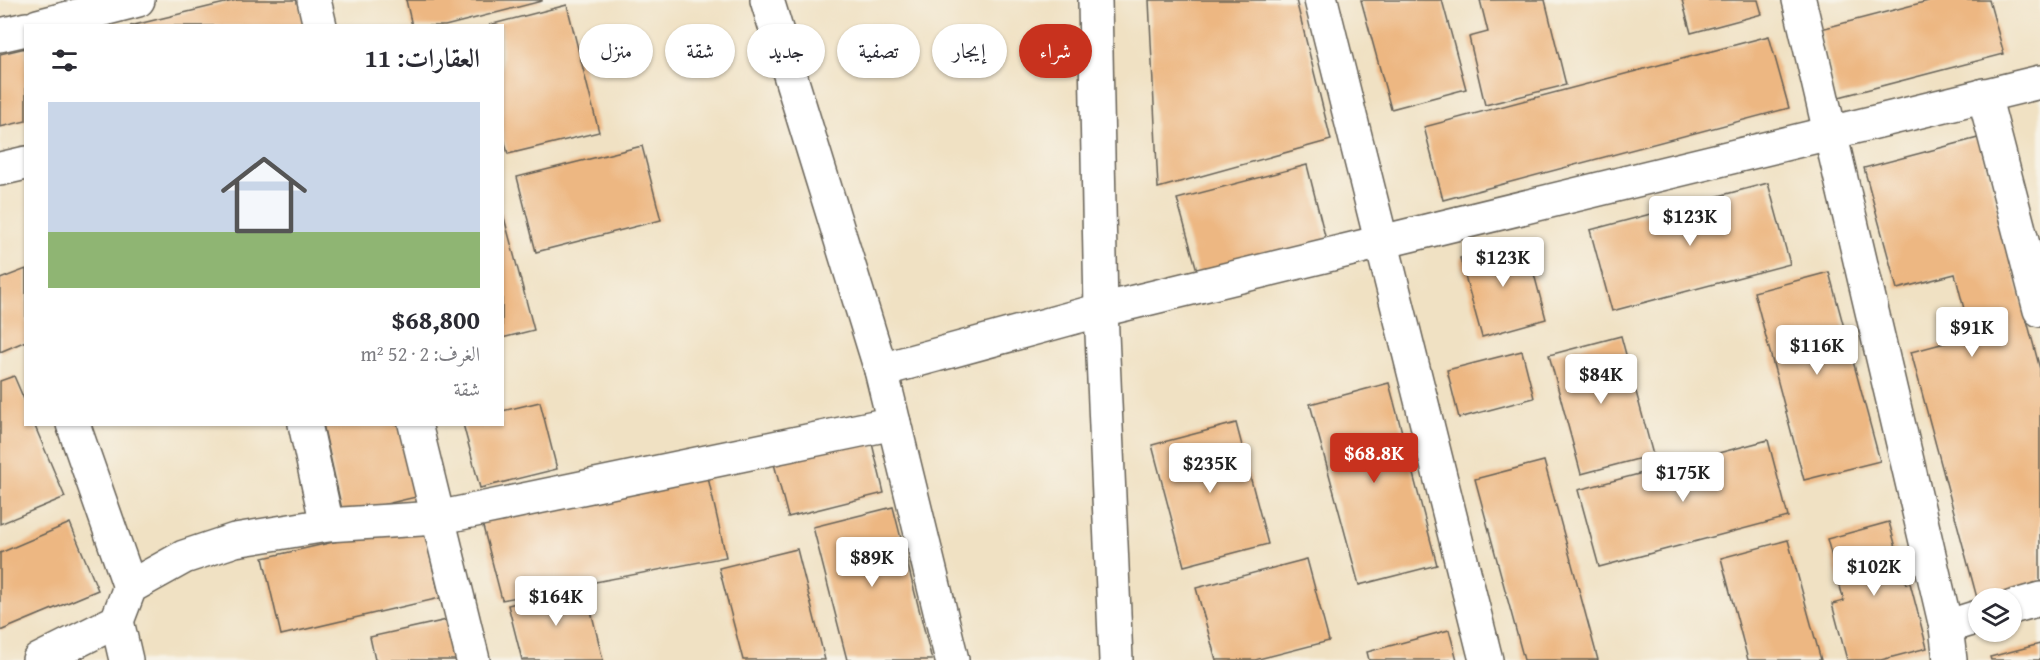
<!DOCTYPE html>
<html lang="ar">
<meta charset="utf-8">
<style>
body{margin:0;font-family:"Gentium Book Plus",Amiri,serif;background:#f7f7f7;color:#2b2b33;direction:rtl;height:100vh;display:flex;flex-direction:column;font-size:22px;white-space:nowrap}
*{box-sizing:border-box;margin:0}
p{font-size:20px;color:#7c7c81}
.icon{flex:none;width:33px;height:33px;fill:none;stroke:currentColor;stroke-width:2;stroke-linecap:round;stroke-linejoin:round}
.map{position:relative;flex:1;overflow:hidden;direction:ltr}
.details{position:absolute;left:24px;top:24px;width:480px;height:402px;display:flex;flex-direction:column;background:#fff;border-radius:0px;box-shadow:0 2px 4px #0004;direction:rtl}
.details>*{flex:none}
.banner{position:absolute;left:522px;top:24px;width:570px;height:54px;direction:rtl;display:flex;gap:12px}
.fabs{position:absolute;left:1968px;top:588px;display:grid;gap:12px}
.fabs a{display:grid;place-items:center;width:54px;height:54px;border-radius:50%;background:#fff;box-shadow:0 2px 4px #0004;font-size:30px}
.price{position:absolute;translate:-50% -51px;padding:0 14px;border-radius:6px;background:#fff;color:#222;font-size:20px;line-height:39px;filter:drop-shadow(0 2px 3px #0008)}
.price::after{content:'';position:absolute;left:50%;top:36px;width:18px;height:14px;margin-left:-9px;background:inherit;clip-path:polygon(0 0,100% 0,50% 100%)}
.price.current{background:#c8321e;color:#fff}
ul{padding:0;list-style:none}
li{display:grid;align-content:center;gap:12px;height:318px;padding:0 24px}
li+li{border-top:2px solid #e1e1e2}
li span{display:grid;place-items:center;height:186px;border-radius:0px;color:#555}
li>.icon{margin-inline-start:auto}
span .icon{width:108px;height:108px;fill:#fffc;stroke-width:1}
li b{font-size:26px}
h2{display:flex;justify-content:space-between;align-items:center;height:72px;padding:0 24px;font-size:26px}
.tag{padding:0 21px;border-radius:27px;background:#fff;box-shadow:0 2px 4px #0004;font-size:21px;line-height:54px}
.tag.current{background:#c8321e;color:#fff}
.map>svg:first-child{display:block}
</style>
<div class="map">
<svg width="2040" height="660" viewBox="0 0 2040 660">
<rect width="100%" height="100%" fill="#f7f3e8"/>
<filter id="ink" filterUnits="userSpaceOnUse"><feTurbulence type="fractalNoise" baseFrequency=".0167" numOctaves="2"/><feDisplacementMap in="SourceGraphic" scale="12" xChannelSelector="R" yChannelSelector="G"/><feConvolveMatrix kernelMatrix="1 2 1 2 8 2 1 2 1" color-interpolation-filters="sRGB"/></filter>
<filter id="wash" filterUnits="userSpaceOnUse"><feTurbulence type="fractalNoise" baseFrequency=".008" numOctaves="4" result="noise"/><feDisplacementMap in="SourceGraphic" scale="24" xChannelSelector="R" yChannelSelector="G"/><feGaussianBlur stdDeviation="1.35" result="paint"/><feColorMatrix in="noise" values="0 0 0 0 0 0 0 0 0 0 0 0 0 0 0 0 0 1.4 0 .05"/><feComposite in="paint" operator="in"/></filter>
<g filter="url(#wash)">
<rect width="100%" height="100%" fill="#f0e1c3"/>
<g id="blocks">
<g fill="#edb782">
<polygon points="237,0 299,0 305,26 130,26"/>
<polygon points="406,0 542,0 542,1 445,26 412,26"/>
<polygon points="1149,0 1296,0 1331,140 1158,188"/>
<polygon points="1361,0 1442,0 1466,89 1391,109"/>
<polygon points="1480,0 1545,0 1566,85 1485,105 1469,37 1488,32"/>
<polygon points="1682,0 1758,0 1762,14 1691,33"/>
<polygon points="1932,0 1989,0 2004,54 1839,97 1821,29"/>
<polygon points="567,5 599,132 508,154 502,131 502,26 489,25"/>
<polygon points="1769,36 1789,108 1443,200 1424,127"/>
<polygon points="26,48 26,121 0,127 0,54"/>
<polygon points="1978,138 2040,369 2040,587 1997,598 1977,598 1911,352 1971,336 1955,274 1897,289 1864,168"/>
<polygon points="642,146 661,220 536,252 517,177"/>
<polygon points="1307,165 1326,240 1198,274 1177,199"/>
<polygon points="1768,183 1790,264 1612,311 1590,230"/>
<polygon points="502,210 534,330 502,338"/>
<polygon points="1525,240 1546,319 1482,337 1460,258"/>
<polygon points="26,269 26,341 0,352 0,279"/>
<polygon points="1829,272 1880,461 1804,480 1754,292"/>
<polygon points="1621,336 1653,455 1581,474 1549,355"/>
<polygon points="1522,351 1534,398 1459,418 1447,370"/>
<polygon points="14,376 26,404 26,424 34,424 65,497 0,524 0,381"/>
<polygon points="1389,383 1437,565 1359,585 1310,404"/>
<polygon points="540,402 557,469 480,488 463,424 502,424 502,411"/>
<polygon points="1236,423 1268,544 1184,566 1152,445"/>
<polygon points="323,424 399,424 416,497 343,514"/>
<polygon points="869,431 884,493 788,517 772,456"/>
<polygon points="1768,440 1788,517 1599,567 1578,490"/>
<polygon points="1544,461 1598,660 1524,660 1475,479"/>
<polygon points="707,473 726,557 502,600 480,515"/>
<polygon points="893,507 932,660 847,660 813,527"/>
<polygon points="422,522 440,598 281,635 263,558"/>
<polygon points="1889,522 1906,584 1910,583 1927,648 1881,660 1847,660 1832,604 1844,601 1827,539"/>
<polygon points="70,523 98,590 0,631 0,553"/>
<polygon points="1788,540 1821,660 1748,660 1721,558"/>
<polygon points="797,549 825,660 743,660 719,568"/>
<polygon points="1307,559 1329,641 1255,660 1216,660 1196,588"/>
<polygon points="585,586 603,660 522,660 508,605"/>
<polygon points="447,620 457,660 375,660 370,637"/>
<polygon points="1449,630 1457,660 1369,660 1367,652"/>
<polygon points="2040,644 2040,660 1991,660 1990,657"/>
</g>
</g>
</g>
<g filter="url(#ink)">
<use href="#blocks" fill-opacity="0" stroke="#666156" stroke-width="1.5"/>
<g fill="none" stroke-linecap="round" stroke-linejoin="round">
<g stroke="#666156" stroke-width="36">
<g id="minor">
<polyline points="314,0 320,26"/>
<polyline points="767,0 881,370 952,660"/>
<polyline points="1095,0 1101,310 1116,660"/>
<polyline points="1321,0 1486,660"/>
<polyline points="1799,0 1946,627 1950,660"/>
<polyline points="38,26 138,0"/>
<polyline points="0,35 26,29"/>
<polyline points="1984,95 2040,310"/>
<polyline points="0,169 26,163"/>
<polyline points="881,370 1101,310 2040,82"/>
<polyline points="73,424 130,587"/>
<polyline points="305,424 327,525"/>
<polyline points="415,424 473,660"/>
<polyline points="2012,607 2040,599"/>
<polyline points="117,621 126,660"/>
<polyline points="1946,627 1978,617"/>
<polyline points="39,660 117,621 130,587 184,557 235,540 327,525 437,518 894,423"/>
</g>
</g>
<use href="#minor" stroke="#fff" stroke-width="33"/>
</g>
</g>
</svg>
<div class="fabs">
<a><svg class="icon" aria-label="layers" viewBox="0 0 24 24"><path d="M12 4l9 5-9 5-9-5zM3 14l9 5 9-5"/></svg></a>
</div>
<b class="price" style="left:1690px;top:247px">$123K</b>
<b class="price" style="left:1503px;top:288px">$123K</b>
<b class="price" style="left:1972px;top:358px">$91K</b>
<b class="price" style="left:1817px;top:376px">$116K</b>
<b class="price" style="left:1601px;top:405px">$84K</b>
<b class="price current" style="left:1374px;top:484px">$68.8K</b>
<b class="price" style="left:1210px;top:494px">$235K</b>
<b class="price" style="left:1683px;top:503px">$175K</b>
<b class="price" style="left:872px;top:588px">$89K</b>
<b class="price" style="left:1874px;top:597px">$102K</b>
<b class="price" style="left:556px;top:627px">$164K</b>
<div class="banner">
<a class="tag current">شراء</a>
<a class="tag">إيجار</a>
<a class="tag">تصفية</a>
<a class="tag">جديد</a>
<a class="tag">شقة</a>
<a class="tag">منزل</a>
</div>
<section class="details">
<h2>العقارات: 11<svg class="icon" aria-label="filters" viewBox="0 0 24 24"><path d="M4 7h16M4 17h16"/><circle cx="9" cy="7" r="2"/><circle cx="15" cy="17" r="2"/></svg></h2>
<ul>
<li><span style="background:linear-gradient(#c9d6e8 70%,#8fb573 0)"><svg class="icon" aria-label="home" viewBox="0 0 24 24"><path d="M3 11l9-7 9 7M6 9v11h12V9"/></svg></span><div><b>$68,800</b><p>الغرف: 2 · 52 m²</p><p>شقة</p></div></li>
</ul>
</section>
</div>
